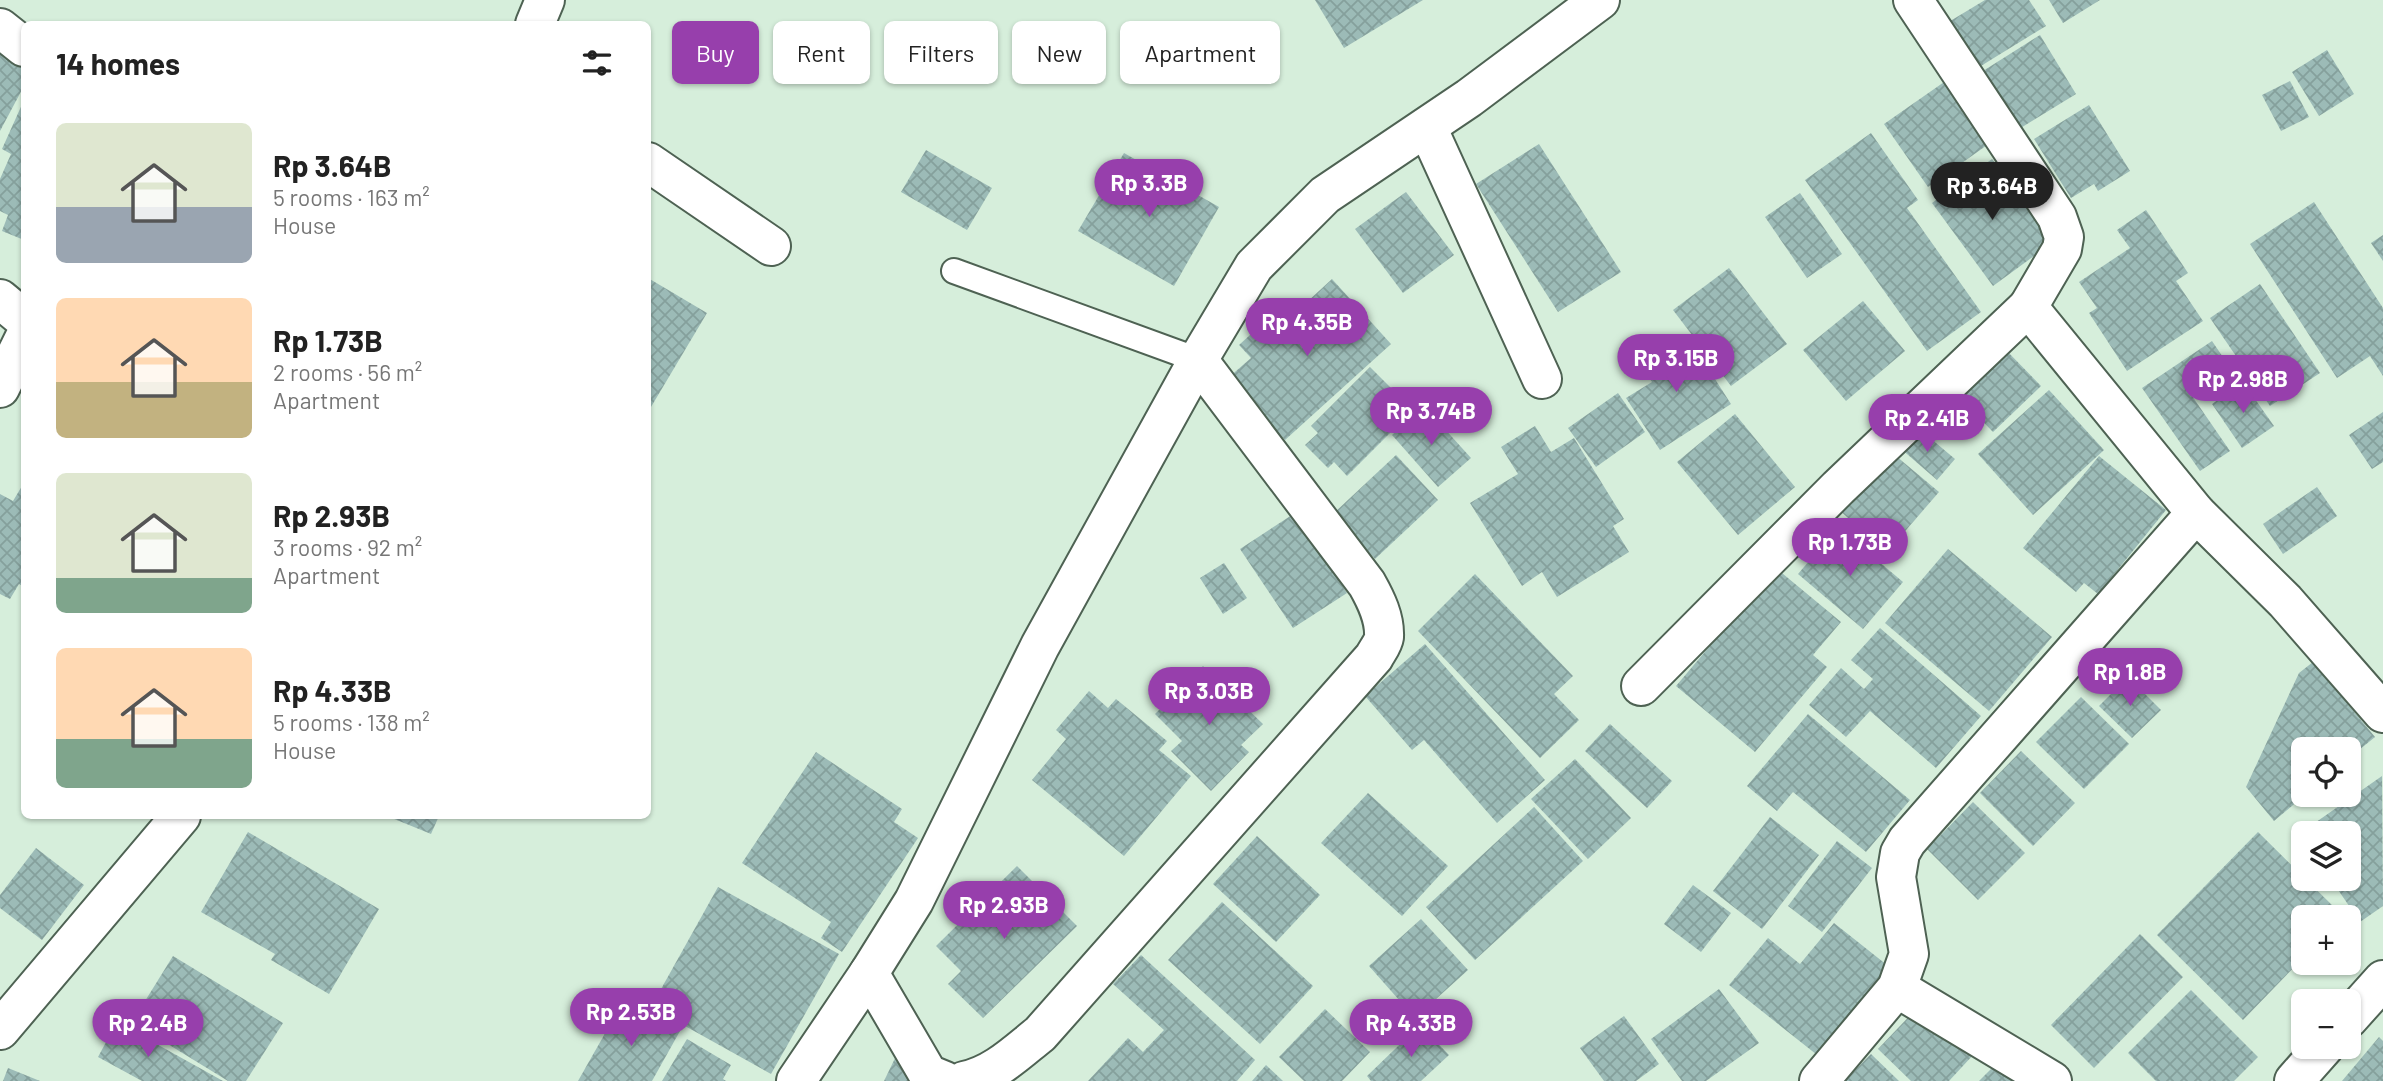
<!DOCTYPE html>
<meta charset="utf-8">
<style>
body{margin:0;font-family:Barlow,sans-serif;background:#f2f2f2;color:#222;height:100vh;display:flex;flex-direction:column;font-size:26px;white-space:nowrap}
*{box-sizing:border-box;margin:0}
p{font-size:23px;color:#767676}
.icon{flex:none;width:38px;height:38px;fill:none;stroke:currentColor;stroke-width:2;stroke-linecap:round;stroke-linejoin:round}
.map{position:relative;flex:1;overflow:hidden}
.drawer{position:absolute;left:21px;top:21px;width:630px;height:798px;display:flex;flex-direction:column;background:#fff;border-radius:10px;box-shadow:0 2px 5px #0004}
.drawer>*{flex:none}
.hud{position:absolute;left:672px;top:21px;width:665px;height:63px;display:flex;gap:14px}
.fabs{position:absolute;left:2291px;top:737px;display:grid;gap:14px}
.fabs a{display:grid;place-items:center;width:70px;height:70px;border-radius:10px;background:#fff;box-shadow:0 2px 5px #0004;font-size:35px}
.price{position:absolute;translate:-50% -60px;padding:0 16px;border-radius:24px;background:#973fac;color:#fff;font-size:23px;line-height:46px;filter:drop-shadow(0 2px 4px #0008)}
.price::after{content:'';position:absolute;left:50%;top:42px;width:21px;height:16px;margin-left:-10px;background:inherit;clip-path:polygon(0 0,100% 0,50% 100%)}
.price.active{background:#222;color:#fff}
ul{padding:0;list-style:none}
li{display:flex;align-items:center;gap:21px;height:175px;padding:0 35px}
li span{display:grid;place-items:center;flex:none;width:196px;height:140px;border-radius:10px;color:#555}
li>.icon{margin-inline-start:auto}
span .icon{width:84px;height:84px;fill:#fffc;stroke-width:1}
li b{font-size:30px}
h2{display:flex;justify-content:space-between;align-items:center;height:84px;padding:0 35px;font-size:30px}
.chip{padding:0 24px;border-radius:10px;background:#fff;box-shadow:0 2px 5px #0004;font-size:24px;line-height:63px}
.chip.active{background:#973fac;color:#fff}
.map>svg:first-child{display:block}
</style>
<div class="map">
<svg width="2383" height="1081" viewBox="0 0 2383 1081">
<defs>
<pattern id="building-cross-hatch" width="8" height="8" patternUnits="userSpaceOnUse" patternTransform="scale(1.75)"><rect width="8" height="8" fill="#9cbbb7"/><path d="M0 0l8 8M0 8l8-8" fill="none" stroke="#85a09c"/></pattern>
</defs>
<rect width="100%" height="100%" fill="#d6eedb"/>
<g fill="url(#building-cross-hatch)">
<polygon points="1315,0 1423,0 1344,48"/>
<polygon points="1985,0 2029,0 2046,26 1976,69 1947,23"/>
<polygon points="2049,0 2100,0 2063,23"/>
<polygon points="2040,35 2076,94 2019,129 1983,71"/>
<polygon points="0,42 24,55 24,86 0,131"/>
<polygon points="2327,50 2354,94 2319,116 2292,72"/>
<polygon points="1947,80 1990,143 1928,187 1884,124"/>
<polygon points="2290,81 2309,117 2281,131 2262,95"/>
<polygon points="24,100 24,240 2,231 8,215 0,211 0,179 11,154 2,149"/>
<polygon points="2089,105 2130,171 2098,191 2094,184 2071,198 2034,139"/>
<polygon points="1871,133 1918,200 1907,208 1981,312 1927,351 1805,180"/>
<polygon points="1539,144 1621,272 1558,312 1476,184"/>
<polygon points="926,150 992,188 967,230 901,192"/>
<polygon points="1124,153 1219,207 1174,286 1078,231"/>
<polygon points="1992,159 2053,242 1993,286 1932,203"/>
<polygon points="1406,192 1454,255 1403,293 1355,229"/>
<polygon points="1800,193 1842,254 1807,278 1765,217"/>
<polygon points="2314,202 2383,308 2383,376 2370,356 2337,378 2250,244"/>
<polygon points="2146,210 2188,273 2176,281 2203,321 2127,371 2089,313 2097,308 2079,282 2130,248 2117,230"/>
<polygon points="2383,235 2383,261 2371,243"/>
<polygon points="1729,268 1787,344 1731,386 1673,310"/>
<polygon points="648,278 707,313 648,412"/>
<polygon points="1332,279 1391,344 1285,440 1228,378 1251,358 1239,345 1273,314 1282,325"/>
<polygon points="2260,284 2320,373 2270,406 2210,318"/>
<polygon points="1863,301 1905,351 1846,401 1803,350"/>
<polygon points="1680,337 1692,354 1697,351 1731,404 1660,450 1626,398 1652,382 1639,363"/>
<polygon points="2212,341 2229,366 2190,393 2230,451 2200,471 2142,388"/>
<polygon points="2004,348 2041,386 1993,432 1956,394"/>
<polygon points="1370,367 1413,410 1347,476 1334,462 1328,468 1305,445 1318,433 1311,426"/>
<polygon points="2243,382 2274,426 2242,448 2212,404"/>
<polygon points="2049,390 2104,450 2033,515 1978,454"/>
<polygon points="1618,393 1645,432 1596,467 1568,428"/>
<polygon points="1424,406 1471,458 1438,487 1392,435"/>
<polygon points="2383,412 2383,462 2372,469 2349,435"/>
<polygon points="1735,414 1795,487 1738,535 1677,462"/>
<polygon points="1535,426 1551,452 1574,438 1624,519 1613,526 1629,552 1557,597 1542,572 1522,586 1470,503 1518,474 1501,447"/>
<polygon points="1917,427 1955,459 1937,480 1900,448"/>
<polygon points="1890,451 1939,492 1887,552 1839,510"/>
<polygon points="1396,455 1438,500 1375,559 1333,514"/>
<polygon points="2099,456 2166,510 2098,594 2084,583 2076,592 2023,548"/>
<polygon points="22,486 24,487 24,587 19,584 10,599 0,594 0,494 13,501"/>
<polygon points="2317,487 2337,516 2283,554 2263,524"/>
<polygon points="1295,513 1347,593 1293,628 1240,549"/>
<polygon points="1838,527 1903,582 1863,629 1798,574"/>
<polygon points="1948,549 2052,637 1989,711 1885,623"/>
<polygon points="1224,563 1247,598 1223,614 1200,578"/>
<polygon points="1776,568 1841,622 1813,655 1827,667 1755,752 1676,686"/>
<polygon points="1475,574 1573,676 1554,694 1579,720 1540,758 1418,631"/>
<polygon points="1880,628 1981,716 1936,768 1870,711 1846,737 1809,705 1841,668 1864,689 1873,679 1851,660"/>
<polygon points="1425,644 1545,780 1497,823 1424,740 1412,750 1365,696"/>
<polygon points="2313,662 2375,737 2348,759 2348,749 2303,749 2303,794 2306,794 2274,821 2246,787 2299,673"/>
<polygon points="1203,666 1263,724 1241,745 1249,752 1211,791 1171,751 1182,741 1155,714"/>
<polygon points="2128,677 2161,710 2132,738 2099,706"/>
<polygon points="1089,691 1108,708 1116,699 1167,741 1159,750 1191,776 1124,856 1032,780 1066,739 1056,730"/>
<polygon points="2081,697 2129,744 2084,789 2036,742"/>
<polygon points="1808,714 1910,800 1866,852 1793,792 1777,811 1747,786"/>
<polygon points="1610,724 1672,781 1647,808 1585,751"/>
<polygon points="2021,751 2075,803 2033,846 1980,793"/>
<polygon points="816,752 902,809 894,822 918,838 842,952 821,938 831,922 742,863"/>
<polygon points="1575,759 1631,818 1588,859 1531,799"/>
<polygon points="2382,776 2383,906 2360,922 2330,878 2348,878 2348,833 2303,833 2303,840 2299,834"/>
<polygon points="1368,793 1448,866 1402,916 1321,843"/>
<polygon points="1973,802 2025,853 1978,900 1927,849"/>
<polygon points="1534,807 1583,861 1475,960 1426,907"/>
<polygon points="387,816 439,816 431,834"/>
<polygon points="1770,817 1819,855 1762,929 1713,891"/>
<polygon points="248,832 379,909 329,994 271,960 275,954 201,912"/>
<polygon points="2258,832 2344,917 2303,917 2303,958 2243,1020 2157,935"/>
<polygon points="1257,836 1320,895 1276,942 1213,884"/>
<polygon points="1837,841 1872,868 1822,932 1788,906"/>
<polygon points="36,848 84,885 42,940 0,908 0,895"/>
<polygon points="1017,866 1077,926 983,1018 948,984 961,971 936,946"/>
<polygon points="1693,885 1731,913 1701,952 1664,924"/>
<polygon points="718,887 839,954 771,1074 651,1007"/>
<polygon points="1222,902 1313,986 1260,1044 1168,960"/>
<polygon points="1421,919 1468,970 1415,1018 1369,966"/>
<polygon points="1834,923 1897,973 1826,1062 1729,985 1768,938 1800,964"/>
<polygon points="2140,934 2183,977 2094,1068 2051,1025"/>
<polygon points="1141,955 1255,1060 1237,1081 1088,1081 1128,1038 1143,1052 1164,1030 1113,984"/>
<polygon points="173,956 283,1023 246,1081 228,1081 132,1022"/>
<polygon points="1719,989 1759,1043 1706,1081 1682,1081 1651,1039"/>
<polygon points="2191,990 2258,1057 2234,1081 2156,1081 2128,1053"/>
<polygon points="624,1000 680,1031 652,1081 578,1081"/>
<polygon points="1920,1005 1974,1054 1949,1081 1911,1081 1878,1049"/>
<polygon points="1325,1009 1370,1052 1342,1081 1304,1081 1279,1057"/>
<polygon points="1624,1016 1659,1064 1636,1081 1604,1081 1580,1048"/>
<polygon points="117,1022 223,1081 142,1081 98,1057"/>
<polygon points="1420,1025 1449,1055 1421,1081 1371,1081 1367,1076"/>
<polygon points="2379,1037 2383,1041 2383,1081 2342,1081"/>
<polygon points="687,1039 731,1065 723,1079 726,1081 662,1081"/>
<polygon points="2011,1049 2044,1081 1979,1081"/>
<polygon points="898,1052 959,1081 884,1081"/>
<polygon points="1871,1054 1899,1081 1844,1081"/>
<polygon points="1266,1065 1283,1081 1252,1081"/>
<polygon points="8,1068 40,1081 3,1081"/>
</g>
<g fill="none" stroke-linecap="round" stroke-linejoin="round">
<g stroke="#4e6253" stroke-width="28">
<polyline id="lane" points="954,271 1198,360"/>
</g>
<g stroke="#4e6253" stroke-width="42">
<g id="street">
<polyline points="1913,0 2057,217 2064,237 2062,249 2028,307 2196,513 2285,601 2383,713"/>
<polyline points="535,24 545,0"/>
<polyline points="0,28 24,47"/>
<polyline points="1427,127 1542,379"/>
<polyline points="648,162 771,246"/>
<polyline points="0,299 24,319"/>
<polyline points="0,388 24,339"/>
<polyline points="1641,686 1838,488 2028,307"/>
<polyline points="869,973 928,1074 945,1081"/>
<polyline points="1897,988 2052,1081"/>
<polyline points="2348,1019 2383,980"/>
<polyline points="0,1030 181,816"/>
<polyline points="796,1081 869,973 914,901 1040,646 1198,360 1254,266 1325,195 1469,98 1600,0"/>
<path d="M964 1081C994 1075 1016 1053 1040 1034L1374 657C1377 651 1383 644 1384 637 1385 618 1376 600 1367 584L1198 360"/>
<polyline points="1819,1081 1897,988 1909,954 1896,877 1900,853 1907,841 2196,513"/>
<polyline points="2294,1081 2325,1046"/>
</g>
</g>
<use href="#lane" stroke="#fff" stroke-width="24"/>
<use href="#street" stroke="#fff" stroke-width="38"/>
</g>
</svg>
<div class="fabs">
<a><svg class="icon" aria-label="locate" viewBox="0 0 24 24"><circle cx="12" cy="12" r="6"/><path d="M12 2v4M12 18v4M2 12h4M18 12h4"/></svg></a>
<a><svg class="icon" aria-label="layers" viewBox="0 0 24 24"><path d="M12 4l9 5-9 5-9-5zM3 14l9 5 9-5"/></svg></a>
<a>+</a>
<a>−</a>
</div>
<b class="price" style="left:1149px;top:219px">Rp 3.3B</b>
<b class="price active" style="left:1992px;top:222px">Rp 3.64B</b>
<b class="price" style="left:1307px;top:358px">Rp 4.35B</b>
<b class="price" style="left:1676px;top:394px">Rp 3.15B</b>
<b class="price" style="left:2243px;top:415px">Rp 2.98B</b>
<b class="price" style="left:1431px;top:447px">Rp 3.74B</b>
<b class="price" style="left:1927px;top:454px">Rp 2.41B</b>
<b class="price" style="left:1850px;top:578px">Rp 1.73B</b>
<b class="price" style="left:2130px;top:708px">Rp 1.8B</b>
<b class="price" style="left:1209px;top:727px">Rp 3.03B</b>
<b class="price" style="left:1004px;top:941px">Rp 2.93B</b>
<b class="price" style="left:631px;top:1048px">Rp 2.53B</b>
<b class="price" style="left:148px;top:1059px">Rp 2.4B</b>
<b class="price" style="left:1411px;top:1059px">Rp 4.33B</b>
<div class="hud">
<a class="chip active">Buy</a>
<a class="chip">Rent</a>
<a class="chip">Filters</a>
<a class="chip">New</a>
<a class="chip">Apartment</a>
</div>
<section class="drawer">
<h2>14 homes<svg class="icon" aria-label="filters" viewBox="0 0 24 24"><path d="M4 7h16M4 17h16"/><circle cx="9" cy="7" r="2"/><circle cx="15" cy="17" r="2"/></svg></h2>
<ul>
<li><span style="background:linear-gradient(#dfe7d0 60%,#9aa5b1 0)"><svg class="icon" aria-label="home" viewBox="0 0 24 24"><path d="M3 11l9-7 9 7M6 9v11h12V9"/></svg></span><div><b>Rp 3.64B</b><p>5 rooms · 163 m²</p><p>House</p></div></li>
<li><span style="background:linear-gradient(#ffd9b3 60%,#c2b280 0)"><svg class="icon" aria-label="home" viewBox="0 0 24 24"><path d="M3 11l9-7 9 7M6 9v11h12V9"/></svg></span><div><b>Rp 1.73B</b><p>2 rooms · 56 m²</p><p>Apartment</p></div></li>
<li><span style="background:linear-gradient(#dfe7d0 75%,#7fa58c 0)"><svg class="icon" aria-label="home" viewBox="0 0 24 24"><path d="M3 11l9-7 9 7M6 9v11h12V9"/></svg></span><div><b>Rp 2.93B</b><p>3 rooms · 92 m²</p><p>Apartment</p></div></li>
<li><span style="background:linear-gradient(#ffd9b3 65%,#7fa58c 0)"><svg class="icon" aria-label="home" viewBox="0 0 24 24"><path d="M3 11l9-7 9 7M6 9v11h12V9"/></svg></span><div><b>Rp 4.33B</b><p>5 rooms · 138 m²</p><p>House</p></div></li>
</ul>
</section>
</div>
